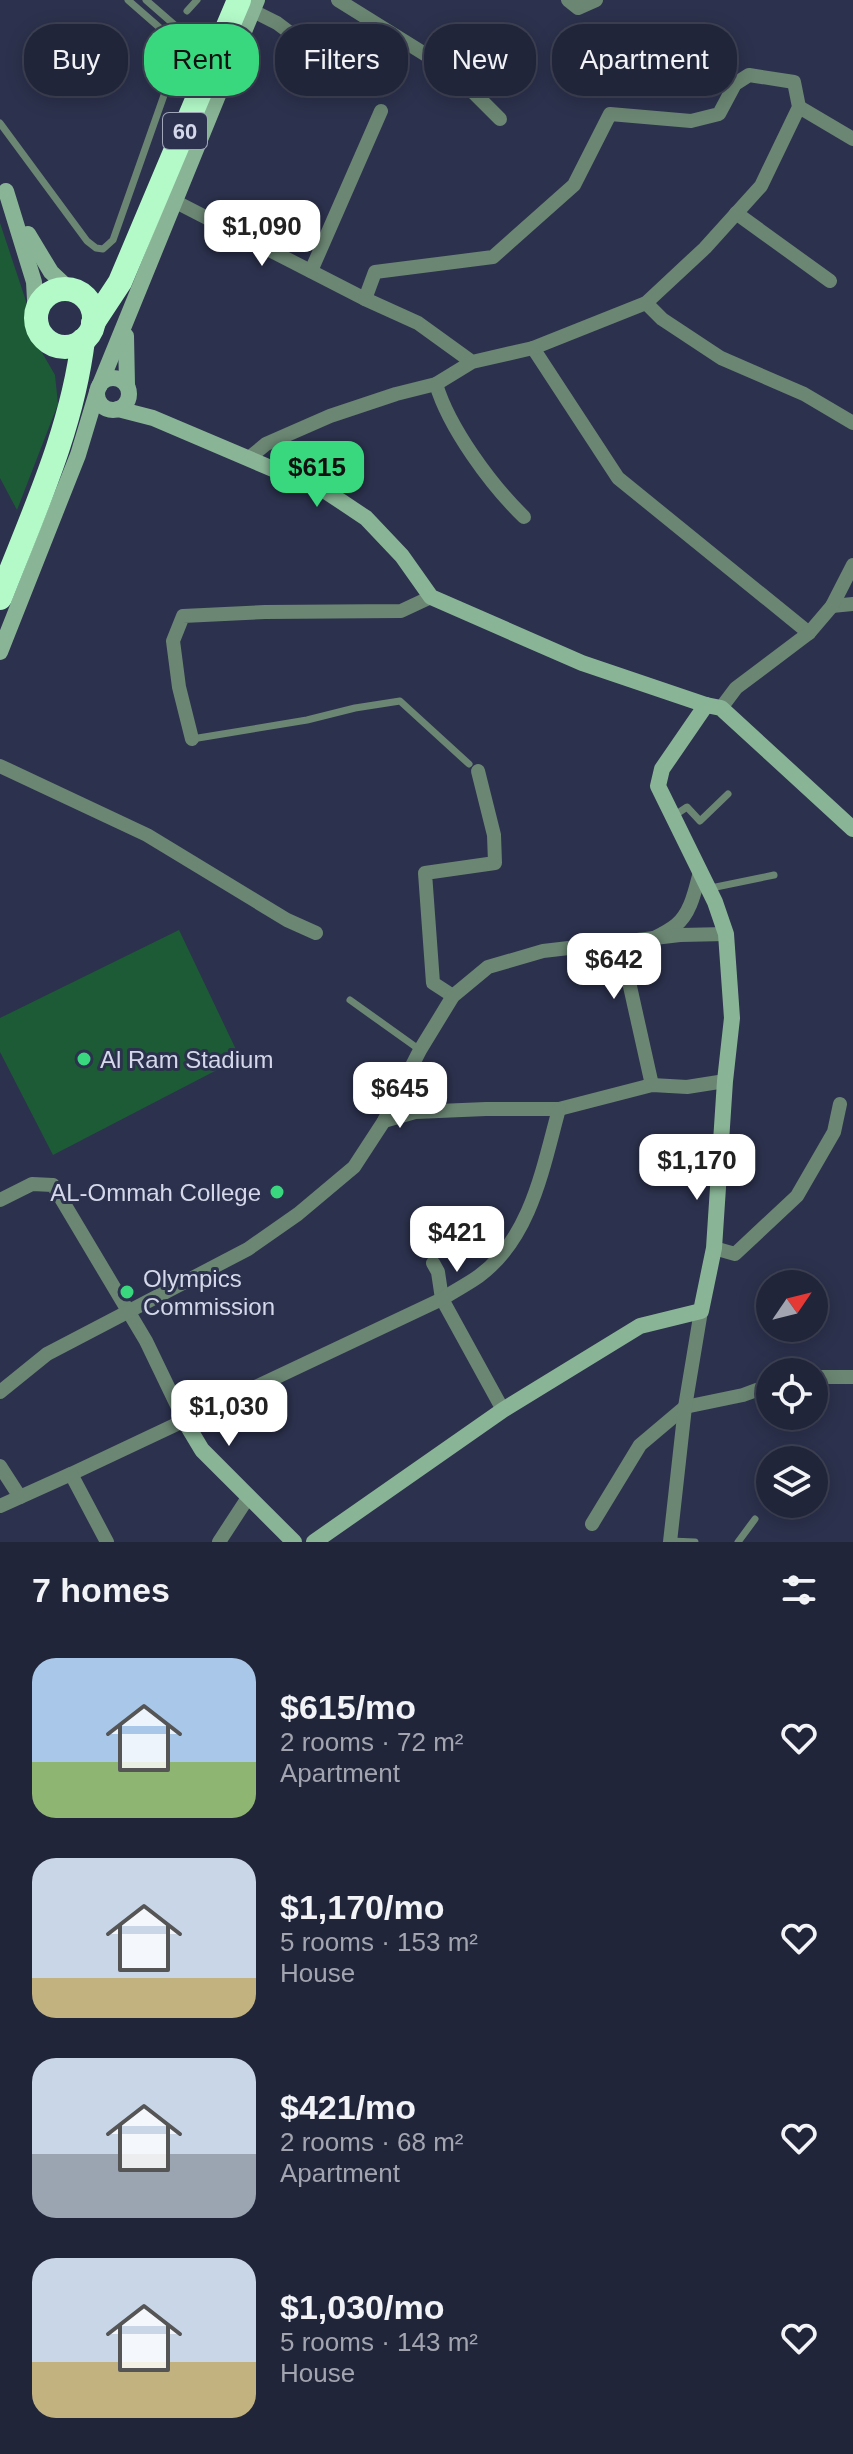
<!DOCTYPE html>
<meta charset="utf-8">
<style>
body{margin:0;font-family:Helvetica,sans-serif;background:#2d3145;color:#f1f3f6;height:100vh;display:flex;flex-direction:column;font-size:30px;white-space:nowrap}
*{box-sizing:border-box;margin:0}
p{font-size:26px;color:#a2a5af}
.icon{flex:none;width:44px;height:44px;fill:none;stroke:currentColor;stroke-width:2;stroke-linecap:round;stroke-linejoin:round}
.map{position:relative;height:1542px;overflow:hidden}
.panel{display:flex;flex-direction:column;background:#21253a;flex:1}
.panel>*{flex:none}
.hud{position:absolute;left:24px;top:24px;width:806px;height:72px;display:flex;gap:16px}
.needle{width:52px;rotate:55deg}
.tools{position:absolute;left:756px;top:1270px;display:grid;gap:16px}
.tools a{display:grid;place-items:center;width:72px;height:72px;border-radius:50%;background:#21253a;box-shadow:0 4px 20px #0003,0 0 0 2px #3e4254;font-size:40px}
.price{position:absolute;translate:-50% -68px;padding:0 18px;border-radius:16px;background:#fff;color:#222;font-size:26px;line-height:52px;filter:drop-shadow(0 2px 4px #0008)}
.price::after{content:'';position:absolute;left:50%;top:48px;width:24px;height:18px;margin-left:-12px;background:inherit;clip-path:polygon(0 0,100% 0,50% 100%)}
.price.current{background:#39d87f;color:#111}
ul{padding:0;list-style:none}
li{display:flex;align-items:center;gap:24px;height:200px;padding:0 32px}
li span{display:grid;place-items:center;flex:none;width:224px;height:160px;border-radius:24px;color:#555}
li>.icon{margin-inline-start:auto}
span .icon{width:96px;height:96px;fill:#fffc;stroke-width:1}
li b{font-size:34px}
h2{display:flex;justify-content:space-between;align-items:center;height:96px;padding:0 32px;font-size:34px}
.chip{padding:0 28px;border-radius:32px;background:#21253a;box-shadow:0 4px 20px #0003,0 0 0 2px #3e4254;font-size:28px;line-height:72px}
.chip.current{background:#39d87f;color:#111}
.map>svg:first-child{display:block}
</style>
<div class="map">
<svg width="853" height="1542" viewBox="0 0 853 1542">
<rect width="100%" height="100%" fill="#2c314d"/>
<g fill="#1d5b36">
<polygon points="0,223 28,307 33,337 55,375 58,404 17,510 0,478"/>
<polygon points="179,930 240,1058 53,1155 0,1052 0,1018"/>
</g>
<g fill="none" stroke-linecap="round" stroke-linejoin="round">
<g stroke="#6b8673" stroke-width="7">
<polyline points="128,0 184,49 208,61"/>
<polyline points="146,0 193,41 209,59"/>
<polyline points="187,11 197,0"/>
<polyline points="0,123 87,241 96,248 103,249 113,240 181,47"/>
<polyline points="192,739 307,720 355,708 400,701 469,764"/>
<polyline points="675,815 687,807 700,821 728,794"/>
<polyline points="711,888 774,875"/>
<polyline points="350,1000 420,1050"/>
<polyline points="670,1541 695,1542"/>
<polyline points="738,1542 755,1519"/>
</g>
<g stroke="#6b8673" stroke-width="14">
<polyline points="338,0 452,71 500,119"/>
<polyline points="568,0 578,8 596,0"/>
<polyline points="253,11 277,23 338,69"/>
<polyline points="799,107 853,139"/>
<polyline points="176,202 365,299"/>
<polyline points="736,213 830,281"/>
<polyline points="311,271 381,111"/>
<polyline points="646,303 662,319 721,358 804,394 853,423"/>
<polyline points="533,348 618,478 809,633"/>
<path d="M436 384C449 428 491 485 524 517"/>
<polyline points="249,458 266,444 330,416 396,394 436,384 472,362 533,348 646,303 705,248 761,186 799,107 794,82 749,75 735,84 719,114 691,121 610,114 574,185 493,257 375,272 365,299 418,323 472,362"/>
<polyline points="832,606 853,604"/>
<polyline points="721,708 736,688 809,633 832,606 853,565"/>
<polyline points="192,739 179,687 173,641 183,616 265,612 401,611 431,597"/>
<polyline points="0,766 147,835 287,920 316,933"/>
<polyline points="453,996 433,983 425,873 495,863 494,835 478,771"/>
<path d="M652 1085 625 964C640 938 656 941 676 925 691 913 695 890 700 872"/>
<polyline points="384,1121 415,1112 486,1109 559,1109 652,1085 687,1087 725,1081"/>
<polyline points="0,1200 32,1184 53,1185 146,1341 184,1420"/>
<polyline points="714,1248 735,1254 797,1196 834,1132 840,1104"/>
<polyline points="433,1263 438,1272 442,1299 503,1410"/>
<polyline points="814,1377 853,1377"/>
<polyline points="0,1392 47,1354 248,1249 298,1214 354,1167 384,1121 420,1050 453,996 488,967 543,951 680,935 726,934"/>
<polyline points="0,1466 20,1497"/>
<path d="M71 1474 442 1299C454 1291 468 1284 479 1276 531 1238 543 1167 559 1109"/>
<polyline points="0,1506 71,1474 107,1542"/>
<polyline points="592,1524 640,1445 685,1407 743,1395 770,1385"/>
<polyline points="219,1542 249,1496"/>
<polyline points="670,1542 685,1407 701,1311"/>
</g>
<g stroke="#89b596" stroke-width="16">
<polyline points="6,191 34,282 36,317"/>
<polyline points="28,234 51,272 69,289"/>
<polyline points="126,336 127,385"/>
<circle cx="113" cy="394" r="16"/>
<polyline points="99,387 257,0"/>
<polyline points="118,409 153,418 327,492 366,518 402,556 431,597 582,663 706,705 721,708 853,829"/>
<polyline points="0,652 78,455 97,392"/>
<polyline points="184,1420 202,1450 294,1542"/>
<polyline points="314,1542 503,1410 640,1326 701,1311 714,1248 725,1081 732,1018 726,934 715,902 658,786 662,769 706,705"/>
</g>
<g stroke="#b4fac9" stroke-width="24">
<circle cx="65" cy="318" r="29"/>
<polyline points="93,323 120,282 239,0"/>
<path d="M0 598C33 513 72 431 83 340"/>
</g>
</g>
<g fill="#39d87f" stroke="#2c314d" stroke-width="3">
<circle cx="84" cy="1059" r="8"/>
<circle cx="277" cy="1192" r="8"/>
<circle cx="127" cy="1292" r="8"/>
</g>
<g text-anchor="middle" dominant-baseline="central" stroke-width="6" stroke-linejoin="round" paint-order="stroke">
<rect fill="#2c314d" stroke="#a2a6bb" stroke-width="2" x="163" y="113" width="44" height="36" rx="6"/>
<g font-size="22" font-weight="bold" fill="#d4d8ea">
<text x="185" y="131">60</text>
</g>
<g font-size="24" fill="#d4d8ea" stroke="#2c314d" text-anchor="start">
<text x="100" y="1059">Al Ram Stadium</text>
<text x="261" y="1192" text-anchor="end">AL-Ommah College</text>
<text x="143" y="1278">Olympics<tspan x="143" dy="28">Commission</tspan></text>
</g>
</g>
</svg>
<div class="tools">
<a><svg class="needle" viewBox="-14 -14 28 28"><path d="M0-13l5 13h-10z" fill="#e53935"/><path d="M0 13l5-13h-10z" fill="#a2a5af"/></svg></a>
<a><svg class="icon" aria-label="locate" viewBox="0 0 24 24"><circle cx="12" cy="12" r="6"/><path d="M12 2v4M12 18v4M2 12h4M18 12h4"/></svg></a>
<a><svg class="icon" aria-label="layers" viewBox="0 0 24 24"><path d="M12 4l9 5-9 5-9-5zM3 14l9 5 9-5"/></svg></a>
</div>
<b class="price" style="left:262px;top:268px">$1,090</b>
<b class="price current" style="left:317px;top:509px">$615</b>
<b class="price" style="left:614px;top:1001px">$642</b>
<b class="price" style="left:400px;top:1130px">$645</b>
<b class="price" style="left:697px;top:1202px">$1,170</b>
<b class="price" style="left:457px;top:1274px">$421</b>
<b class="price" style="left:229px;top:1448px">$1,030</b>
<div class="hud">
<a class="chip">Buy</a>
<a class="chip current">Rent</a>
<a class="chip">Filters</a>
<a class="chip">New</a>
<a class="chip">Apartment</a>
</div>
</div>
<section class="panel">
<h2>7 homes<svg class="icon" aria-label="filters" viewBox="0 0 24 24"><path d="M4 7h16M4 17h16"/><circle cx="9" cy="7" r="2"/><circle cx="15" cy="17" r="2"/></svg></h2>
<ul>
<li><span style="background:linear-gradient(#a9c7e8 65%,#8fb573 0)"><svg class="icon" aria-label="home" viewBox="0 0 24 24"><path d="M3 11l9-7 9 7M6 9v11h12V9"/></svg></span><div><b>$615/mo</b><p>2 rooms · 72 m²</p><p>Apartment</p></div><svg class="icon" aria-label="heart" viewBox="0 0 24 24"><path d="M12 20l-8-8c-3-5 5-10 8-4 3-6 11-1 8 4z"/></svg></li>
<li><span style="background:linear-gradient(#c9d6e8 75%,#c2b280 0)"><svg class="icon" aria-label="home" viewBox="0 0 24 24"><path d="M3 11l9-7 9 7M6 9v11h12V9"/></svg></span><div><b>$1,170/mo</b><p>5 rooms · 153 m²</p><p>House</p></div><svg class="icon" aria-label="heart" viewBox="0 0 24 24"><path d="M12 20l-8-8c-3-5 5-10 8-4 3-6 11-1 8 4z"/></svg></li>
<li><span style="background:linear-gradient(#c9d6e8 60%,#9aa5b1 0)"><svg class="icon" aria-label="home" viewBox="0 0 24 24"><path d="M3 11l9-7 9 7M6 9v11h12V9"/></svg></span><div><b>$421/mo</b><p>2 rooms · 68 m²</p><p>Apartment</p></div><svg class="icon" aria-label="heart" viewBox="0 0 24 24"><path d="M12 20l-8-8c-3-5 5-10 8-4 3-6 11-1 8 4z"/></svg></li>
<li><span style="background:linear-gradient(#c9d6e8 65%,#c2b280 0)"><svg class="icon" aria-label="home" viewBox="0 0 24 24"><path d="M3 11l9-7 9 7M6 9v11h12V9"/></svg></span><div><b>$1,030/mo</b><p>5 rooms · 143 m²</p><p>House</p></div><svg class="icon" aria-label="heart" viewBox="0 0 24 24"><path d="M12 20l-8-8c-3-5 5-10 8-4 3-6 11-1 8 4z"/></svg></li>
</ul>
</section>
